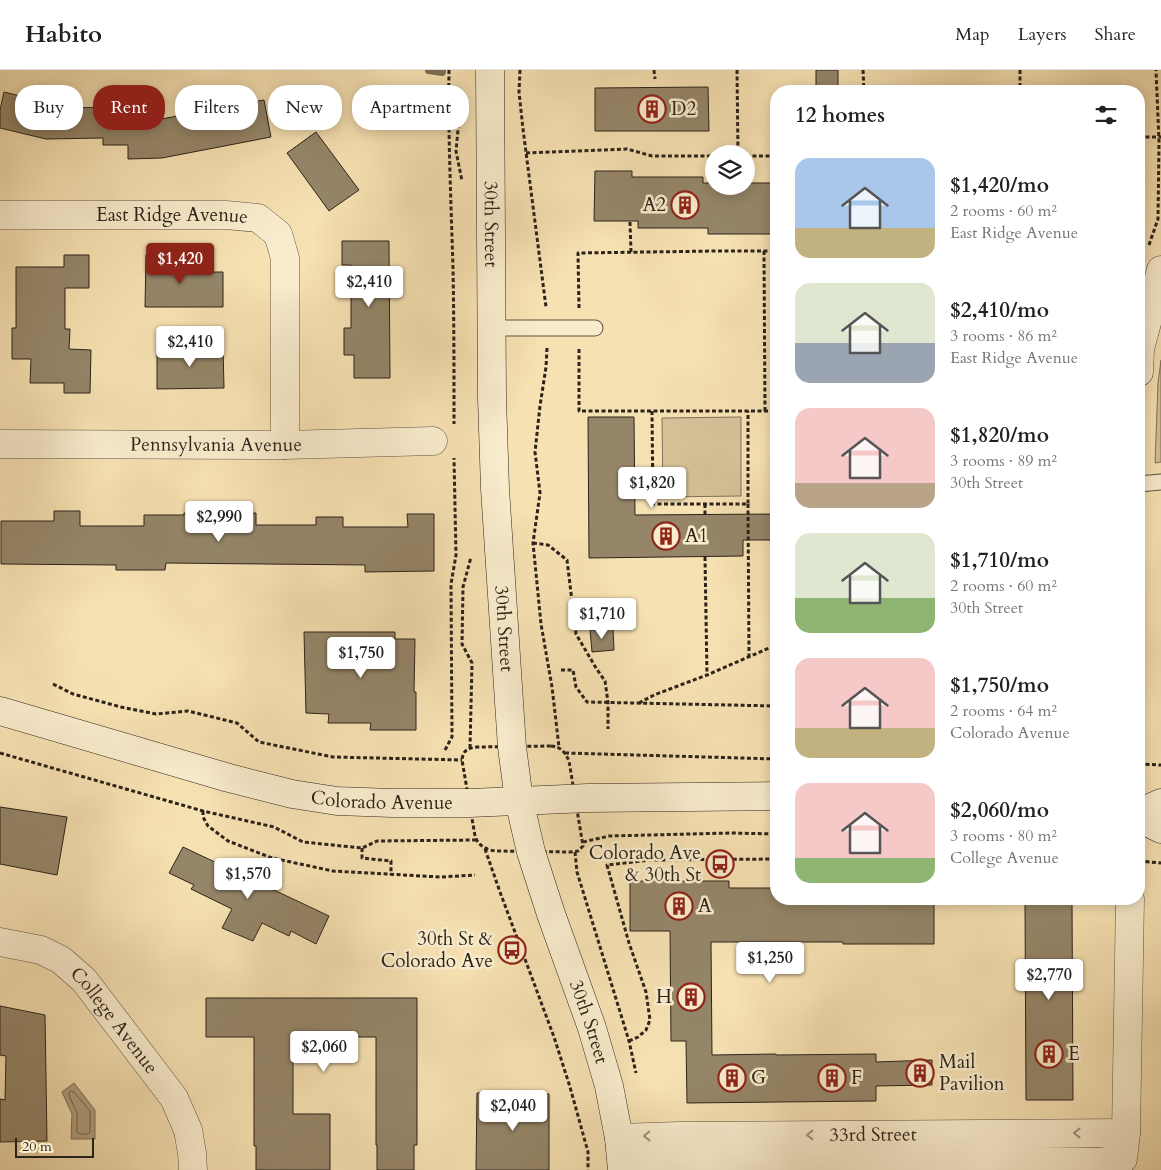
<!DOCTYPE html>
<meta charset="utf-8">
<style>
body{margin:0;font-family:Cardo,serif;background:#f6f6f6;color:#202124;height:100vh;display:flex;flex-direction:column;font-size:19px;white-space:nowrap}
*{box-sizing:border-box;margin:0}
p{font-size:16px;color:#757577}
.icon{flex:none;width:28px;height:28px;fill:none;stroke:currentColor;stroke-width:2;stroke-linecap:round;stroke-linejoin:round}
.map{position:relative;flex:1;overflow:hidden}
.details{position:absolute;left:770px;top:15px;width:375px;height:820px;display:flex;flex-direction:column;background:#fff;border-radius:20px;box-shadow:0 2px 12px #0003}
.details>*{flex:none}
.top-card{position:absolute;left:15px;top:15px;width:475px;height:45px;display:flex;gap:10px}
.controls{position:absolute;left:705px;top:75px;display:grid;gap:10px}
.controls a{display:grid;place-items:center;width:50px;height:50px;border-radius:50%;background:#fff;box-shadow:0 2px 12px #0003;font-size:25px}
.scale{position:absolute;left:15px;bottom:12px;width:79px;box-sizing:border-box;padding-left:5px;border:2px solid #2c231a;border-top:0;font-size:14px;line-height:18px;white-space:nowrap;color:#2c231a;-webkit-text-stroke:4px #f9eccd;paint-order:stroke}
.price{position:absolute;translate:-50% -42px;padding:0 11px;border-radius:5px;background:#fff;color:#222;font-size:16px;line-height:32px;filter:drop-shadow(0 1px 2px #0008)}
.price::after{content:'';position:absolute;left:50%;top:30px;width:15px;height:11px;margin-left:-8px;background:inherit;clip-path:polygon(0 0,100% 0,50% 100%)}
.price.on{background:#8f2418;color:#fff}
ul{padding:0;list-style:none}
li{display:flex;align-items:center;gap:15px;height:125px;padding:0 25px}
li span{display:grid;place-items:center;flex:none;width:140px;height:100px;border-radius:15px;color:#555}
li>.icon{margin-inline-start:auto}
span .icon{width:60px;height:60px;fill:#fffc;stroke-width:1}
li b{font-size:21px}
h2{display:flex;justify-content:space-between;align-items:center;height:60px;padding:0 25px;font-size:21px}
.tag{padding:0 18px;border-radius:20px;background:#fff;box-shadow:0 2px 12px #0003;font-size:18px;line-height:45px}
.tag.on{background:#8f2418;color:#fff}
header{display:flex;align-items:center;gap:30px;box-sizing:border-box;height:70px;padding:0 25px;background:#fff;border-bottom:1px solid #e0e0e0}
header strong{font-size:24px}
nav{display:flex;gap:28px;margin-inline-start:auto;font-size:18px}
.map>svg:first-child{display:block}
</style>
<header>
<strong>Habito</strong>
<nav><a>Map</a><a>Layers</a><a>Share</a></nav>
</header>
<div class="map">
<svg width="1161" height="1100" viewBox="0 0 1161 1100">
<rect width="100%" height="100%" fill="#f6e1b2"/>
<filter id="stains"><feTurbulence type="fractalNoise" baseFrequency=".004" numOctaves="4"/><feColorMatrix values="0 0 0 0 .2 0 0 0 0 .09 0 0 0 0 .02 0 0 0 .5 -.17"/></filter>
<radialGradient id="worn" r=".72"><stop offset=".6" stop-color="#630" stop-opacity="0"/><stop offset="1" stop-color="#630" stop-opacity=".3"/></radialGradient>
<g fill="#d4c198" stroke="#807259">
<polygon points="1161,290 1161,392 1155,393 1158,313"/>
<polygon points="741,347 741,426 663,427 662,348"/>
</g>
<polygon fill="#b1a07e" stroke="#7c6e56" points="74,1013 95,1040 95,1069 71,1069 72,1044 62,1022"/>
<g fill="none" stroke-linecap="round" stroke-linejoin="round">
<polygon stroke="#6e624c" stroke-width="1" points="72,1021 74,1022 90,1041 90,1062 88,1064 79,1064 77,1062 77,1043 69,1025 69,1023"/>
<polyline stroke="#7c6e56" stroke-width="8" points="429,0 442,2"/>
</g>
<g fill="#958669" stroke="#2c231a">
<rect x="816" y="0" width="22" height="21"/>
<polygon points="708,17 709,61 595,61 595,18"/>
<polygon points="4,22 69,38 156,36 156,50 264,30 271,67 162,88 128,89 128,75 103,75 103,68 46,69 0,58 0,40"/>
<polygon points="316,62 359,120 329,141 287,83"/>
<polygon points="595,101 632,101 632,107 703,107 703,113 714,113 714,116 746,116 746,113 773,113 773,119 776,119 776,164 708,164 708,158 638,158 638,151 594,151"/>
<polygon points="342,171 389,171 390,308 354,308 354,285 344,285 344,258 351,258 351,195 342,195"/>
<polygon points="64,185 89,185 89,218 65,218 65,259 70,259 69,279 91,280 90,323 64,323 64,313 30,313 31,289 12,289 12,258 16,258 16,197 64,197"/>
<polygon points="146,185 177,185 177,202 223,202 223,237 145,237"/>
<polygon points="223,277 224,318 157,319 157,278"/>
<polygon points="588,347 634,347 635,445 776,444 776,470 743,470 743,486 589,488"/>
<polygon points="54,441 80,441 80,456 144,456 144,445 184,445 184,443 256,443 256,455 316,455 316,447 343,447 343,457 408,457 407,444 434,444 434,501 365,502 365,495 166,493 165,500 116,500 116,495 1,494 1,451 54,451"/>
<polygon points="613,559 614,580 592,582 590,560"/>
<polygon points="304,562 395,562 395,569 415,569 414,622 416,622 416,660 370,660 371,653 328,653 329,644 306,643"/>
<polygon points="0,737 67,747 57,805 0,794"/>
<polygon points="183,777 329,846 316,874 291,861 289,866 262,853 253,871 222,858 232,839 191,819 194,815 169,803"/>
<polygon points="630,811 729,811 729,818 776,818 776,829 934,829 934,874 843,874 843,872 711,872 712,985 776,984 776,985 876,984 876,992 932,990 932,1015 876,1016 876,1031 687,1033 686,971 671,971 670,861 630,861"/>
<polygon points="1072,831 1073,1030 1026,1030 1025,832"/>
<polygon points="206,928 417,928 417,1075 414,1075 414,1100 377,1100 377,1075 376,1075 376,967 293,967 293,1044 330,1044 330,1100 256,1100 256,1076 254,1076 254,967 206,967"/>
<polygon points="0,936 45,945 47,1071 0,1072 0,1029 5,1030 6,986 0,985"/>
<polygon points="477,1023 549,1024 549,1100 476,1100"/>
</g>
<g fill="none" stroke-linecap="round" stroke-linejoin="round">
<g stroke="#5e5240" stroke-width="17">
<g id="service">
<polyline points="491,258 595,258"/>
<polyline points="1139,414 1161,412"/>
</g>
</g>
<g stroke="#5e5240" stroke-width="29">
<g id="minor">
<path id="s1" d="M0 145H226L258 148 278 164 285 188V375"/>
<polyline points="1139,302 1140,279 1161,200"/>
<path id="s2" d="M0 374 285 375 433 371"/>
<path id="s3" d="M0 872 41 880 61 890 84 910 174 1028 188 1060 192 1083 193 1100"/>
<path id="s4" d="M619 1068 679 1066 1126 1063"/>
<polyline points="622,1092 971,1090 1100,1092 1123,1089 1126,1063 1130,829"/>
</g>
</g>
<g stroke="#2c231a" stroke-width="29">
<g id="secondary">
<path id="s5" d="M490 0 492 328 495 419 512 677 519 730 531 782 551 844 592 958 609 1016 619 1068 622 1100"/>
<path id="s6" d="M0 641 229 708 292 724 337 731 392 733H470L588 728 776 726"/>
<polyline points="1139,743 1161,733"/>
<polyline points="1139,748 1161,759"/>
</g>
</g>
<g stroke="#2c231a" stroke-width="3" stroke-dasharray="4 2.5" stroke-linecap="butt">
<path d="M449 0C448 66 451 132 453 198 454 250 454 302 454 354"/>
<polyline points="520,0 519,22 523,59 546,237"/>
<polyline points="654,0 655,9"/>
<polyline points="737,0 738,84"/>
<polyline points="863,0 864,21"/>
<polyline points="1020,0 1020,21"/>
<polyline points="461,28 456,81 462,111"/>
<polyline points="1139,67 1161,67"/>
<polyline points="526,83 627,79 652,86 714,86"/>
<polyline points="746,86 776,86"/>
<polyline points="630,152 631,182"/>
<polyline points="1149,175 1158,149 1159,72 1156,0"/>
<polyline points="764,181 765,341"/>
<polyline points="579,238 578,183 717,181 775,181 776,185"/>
<polyline points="547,278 546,297 540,336 535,382 540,423 533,473 541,554 552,617 559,677"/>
<polyline points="579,279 579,341 776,341"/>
<polyline points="652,341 653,434 748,434 748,341"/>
<polyline points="705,434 705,445"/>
<polyline points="748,434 749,586"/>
<polyline points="533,473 548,475 567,490 576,564 596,598 605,611 608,632 608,659"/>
<polyline points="705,487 707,605"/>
<polyline points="561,600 573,600 576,617 587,632 776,636"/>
<polyline points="53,614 73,624 121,637 156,644 188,641 237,653 259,672 333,687 462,690"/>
<polyline points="639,633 654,625 707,605 776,575"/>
<path d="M551 676C561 677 565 682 569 691L583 776 578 781 570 782 498 781C488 781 478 776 475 766L462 690C463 680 468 678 477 677Z"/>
<polyline points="470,678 472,593 462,574 463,517 471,487"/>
<polyline points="445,680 452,667 451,514 456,485 454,388"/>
<polyline points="0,683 203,741 274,757 303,772 362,778 377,771 477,770"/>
<polyline points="565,683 776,689"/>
<polyline points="1139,694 1161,695"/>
<polyline points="203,741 203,747 208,756 228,771 272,788 333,801 440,807 475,805"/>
<polyline points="583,772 609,766 731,763 776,764"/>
<polyline points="362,778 362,788 391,791 391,805"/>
<polyline points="485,779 500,822 554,967 570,1017 588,1082 588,1100"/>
<polyline points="575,782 577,802 629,971 636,1003"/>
<polyline points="1139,791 1161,793"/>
<polyline points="629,971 638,967 646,960 650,950 646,922 629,873 607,795 650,790 776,789"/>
</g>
<use href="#service" stroke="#f9eccd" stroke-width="15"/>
<use href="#minor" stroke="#f9eccd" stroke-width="28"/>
<use href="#secondary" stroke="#f9eccd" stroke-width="28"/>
</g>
<defs><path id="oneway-chevron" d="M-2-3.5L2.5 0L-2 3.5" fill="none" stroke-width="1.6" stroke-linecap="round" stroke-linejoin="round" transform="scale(1.25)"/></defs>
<g stroke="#9d927c">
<use href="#oneway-chevron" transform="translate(1077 1063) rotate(180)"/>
<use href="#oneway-chevron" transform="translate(810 1065) rotate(180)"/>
<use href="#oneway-chevron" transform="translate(647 1066) rotate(179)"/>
</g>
<defs>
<g id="building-ring" transform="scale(1.4375)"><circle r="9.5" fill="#f9eccd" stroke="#8f2418" stroke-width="1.5"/><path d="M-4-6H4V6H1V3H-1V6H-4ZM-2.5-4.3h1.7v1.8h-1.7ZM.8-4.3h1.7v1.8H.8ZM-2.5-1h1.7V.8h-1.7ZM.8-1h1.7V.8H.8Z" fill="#8f2418"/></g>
<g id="bus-ring" transform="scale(1.4375)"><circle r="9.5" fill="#f9eccd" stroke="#8f2418" stroke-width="1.5"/><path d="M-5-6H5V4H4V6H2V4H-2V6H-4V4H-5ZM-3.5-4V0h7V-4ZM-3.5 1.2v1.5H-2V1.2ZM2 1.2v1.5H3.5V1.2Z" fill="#8f2418"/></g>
</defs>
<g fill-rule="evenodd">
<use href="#building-ring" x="652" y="39"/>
<use href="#building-ring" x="685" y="135"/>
<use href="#building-ring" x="666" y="466"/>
<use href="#bus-ring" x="720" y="794"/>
<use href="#building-ring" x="679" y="836"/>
<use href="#bus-ring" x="512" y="880"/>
<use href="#building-ring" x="691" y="927"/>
<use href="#building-ring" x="1049" y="984"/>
<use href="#building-ring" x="920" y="1003"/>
<use href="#building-ring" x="732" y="1008"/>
<use href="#building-ring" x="832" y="1008"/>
</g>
<g text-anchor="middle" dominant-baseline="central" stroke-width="5" stroke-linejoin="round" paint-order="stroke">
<g font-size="19" fill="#2c231a" stroke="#f9eccd" text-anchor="start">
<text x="671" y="39">D2</text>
<text x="666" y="135" text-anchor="end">A2</text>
<text x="685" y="466">A1</text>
<text x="701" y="783" text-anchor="end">Colorado Ave<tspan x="701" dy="22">&amp; 30th St</tspan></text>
<text x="698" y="836">A</text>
<text x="493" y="869" text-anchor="end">30th St &amp;<tspan x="493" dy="22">Colorado Ave</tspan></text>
<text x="672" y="927" text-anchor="end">H</text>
<text x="1068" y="984">E</text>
<text x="939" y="992">Mail<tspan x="939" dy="22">Pavilion</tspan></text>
<text x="751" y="1008">G</text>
<text x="851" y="1008">F</text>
</g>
<g font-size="19" fill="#2c231a" stroke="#f9eccd">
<text stroke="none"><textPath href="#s1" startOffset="172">East Ridge Avenue</textPath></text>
<text stroke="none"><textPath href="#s5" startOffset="154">30th Street</textPath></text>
<text stroke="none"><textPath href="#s2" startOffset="216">Pennsylvania Avenue</textPath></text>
<text stroke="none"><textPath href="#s5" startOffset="559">30th Street</textPath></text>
<text stroke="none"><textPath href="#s6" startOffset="394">Colorado Avenue</textPath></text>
<text stroke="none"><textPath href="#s3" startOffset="145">College Avenue</textPath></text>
<text stroke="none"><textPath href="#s5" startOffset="964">30th Street</textPath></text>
<text stroke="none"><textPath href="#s4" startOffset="254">33rd Street</textPath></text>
</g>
</g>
<rect width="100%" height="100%" filter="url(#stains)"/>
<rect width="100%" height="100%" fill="url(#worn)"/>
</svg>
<div class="controls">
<a><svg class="icon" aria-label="layers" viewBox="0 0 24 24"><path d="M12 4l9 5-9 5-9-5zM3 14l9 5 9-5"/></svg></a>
</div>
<div class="scale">20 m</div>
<b class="price on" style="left:180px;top:215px">$1,420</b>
<b class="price" style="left:369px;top:238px">$2,410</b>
<b class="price" style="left:190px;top:298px">$2,410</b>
<b class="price" style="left:652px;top:439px">$1,820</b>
<b class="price" style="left:219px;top:473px">$2,990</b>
<b class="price" style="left:602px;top:570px">$1,710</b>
<b class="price" style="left:361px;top:609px">$1,750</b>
<b class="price" style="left:248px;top:830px">$1,570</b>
<b class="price" style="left:770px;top:914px">$1,250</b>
<b class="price" style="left:1049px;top:931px">$2,770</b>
<b class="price" style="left:324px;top:1003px">$2,060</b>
<b class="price" style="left:513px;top:1062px">$2,040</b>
<div class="top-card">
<a class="tag">Buy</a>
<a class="tag on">Rent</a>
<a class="tag">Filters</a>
<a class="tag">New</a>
<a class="tag">Apartment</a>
</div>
<section class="details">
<h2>12 homes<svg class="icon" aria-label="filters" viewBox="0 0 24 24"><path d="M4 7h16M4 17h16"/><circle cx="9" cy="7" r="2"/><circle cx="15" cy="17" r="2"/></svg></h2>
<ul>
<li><span style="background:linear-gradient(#a9c7e8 70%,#c2b280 0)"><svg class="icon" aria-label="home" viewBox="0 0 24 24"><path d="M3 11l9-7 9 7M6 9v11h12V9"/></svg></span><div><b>$1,420/mo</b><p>2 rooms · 60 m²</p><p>East Ridge Avenue</p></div></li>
<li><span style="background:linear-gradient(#dfe7d0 60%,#9aa5b1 0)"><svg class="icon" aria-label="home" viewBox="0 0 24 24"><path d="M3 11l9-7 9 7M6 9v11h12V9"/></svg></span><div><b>$2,410/mo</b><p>3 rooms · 86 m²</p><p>East Ridge Avenue</p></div></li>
<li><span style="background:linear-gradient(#f6c9c9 75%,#b9a48a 0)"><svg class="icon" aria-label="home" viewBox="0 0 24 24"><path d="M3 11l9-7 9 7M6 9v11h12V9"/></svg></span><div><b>$1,820/mo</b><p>3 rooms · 89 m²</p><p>30th Street</p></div></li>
<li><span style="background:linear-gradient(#dfe7d0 65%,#8fb573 0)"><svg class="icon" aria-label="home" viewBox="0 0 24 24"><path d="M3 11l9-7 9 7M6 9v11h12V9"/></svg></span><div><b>$1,710/mo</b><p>2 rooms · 60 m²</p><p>30th Street</p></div></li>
<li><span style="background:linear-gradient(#f6c9c9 70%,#c2b280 0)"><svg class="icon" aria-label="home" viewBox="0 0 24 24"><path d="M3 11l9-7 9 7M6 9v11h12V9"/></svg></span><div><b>$1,750/mo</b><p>2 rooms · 64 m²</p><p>Colorado Avenue</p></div></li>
<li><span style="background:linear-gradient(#f6c9c9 75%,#8fb573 0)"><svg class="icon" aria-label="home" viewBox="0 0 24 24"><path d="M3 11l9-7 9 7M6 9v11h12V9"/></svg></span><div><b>$2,060/mo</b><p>3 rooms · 80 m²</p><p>College Avenue</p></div></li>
</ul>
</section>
</div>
